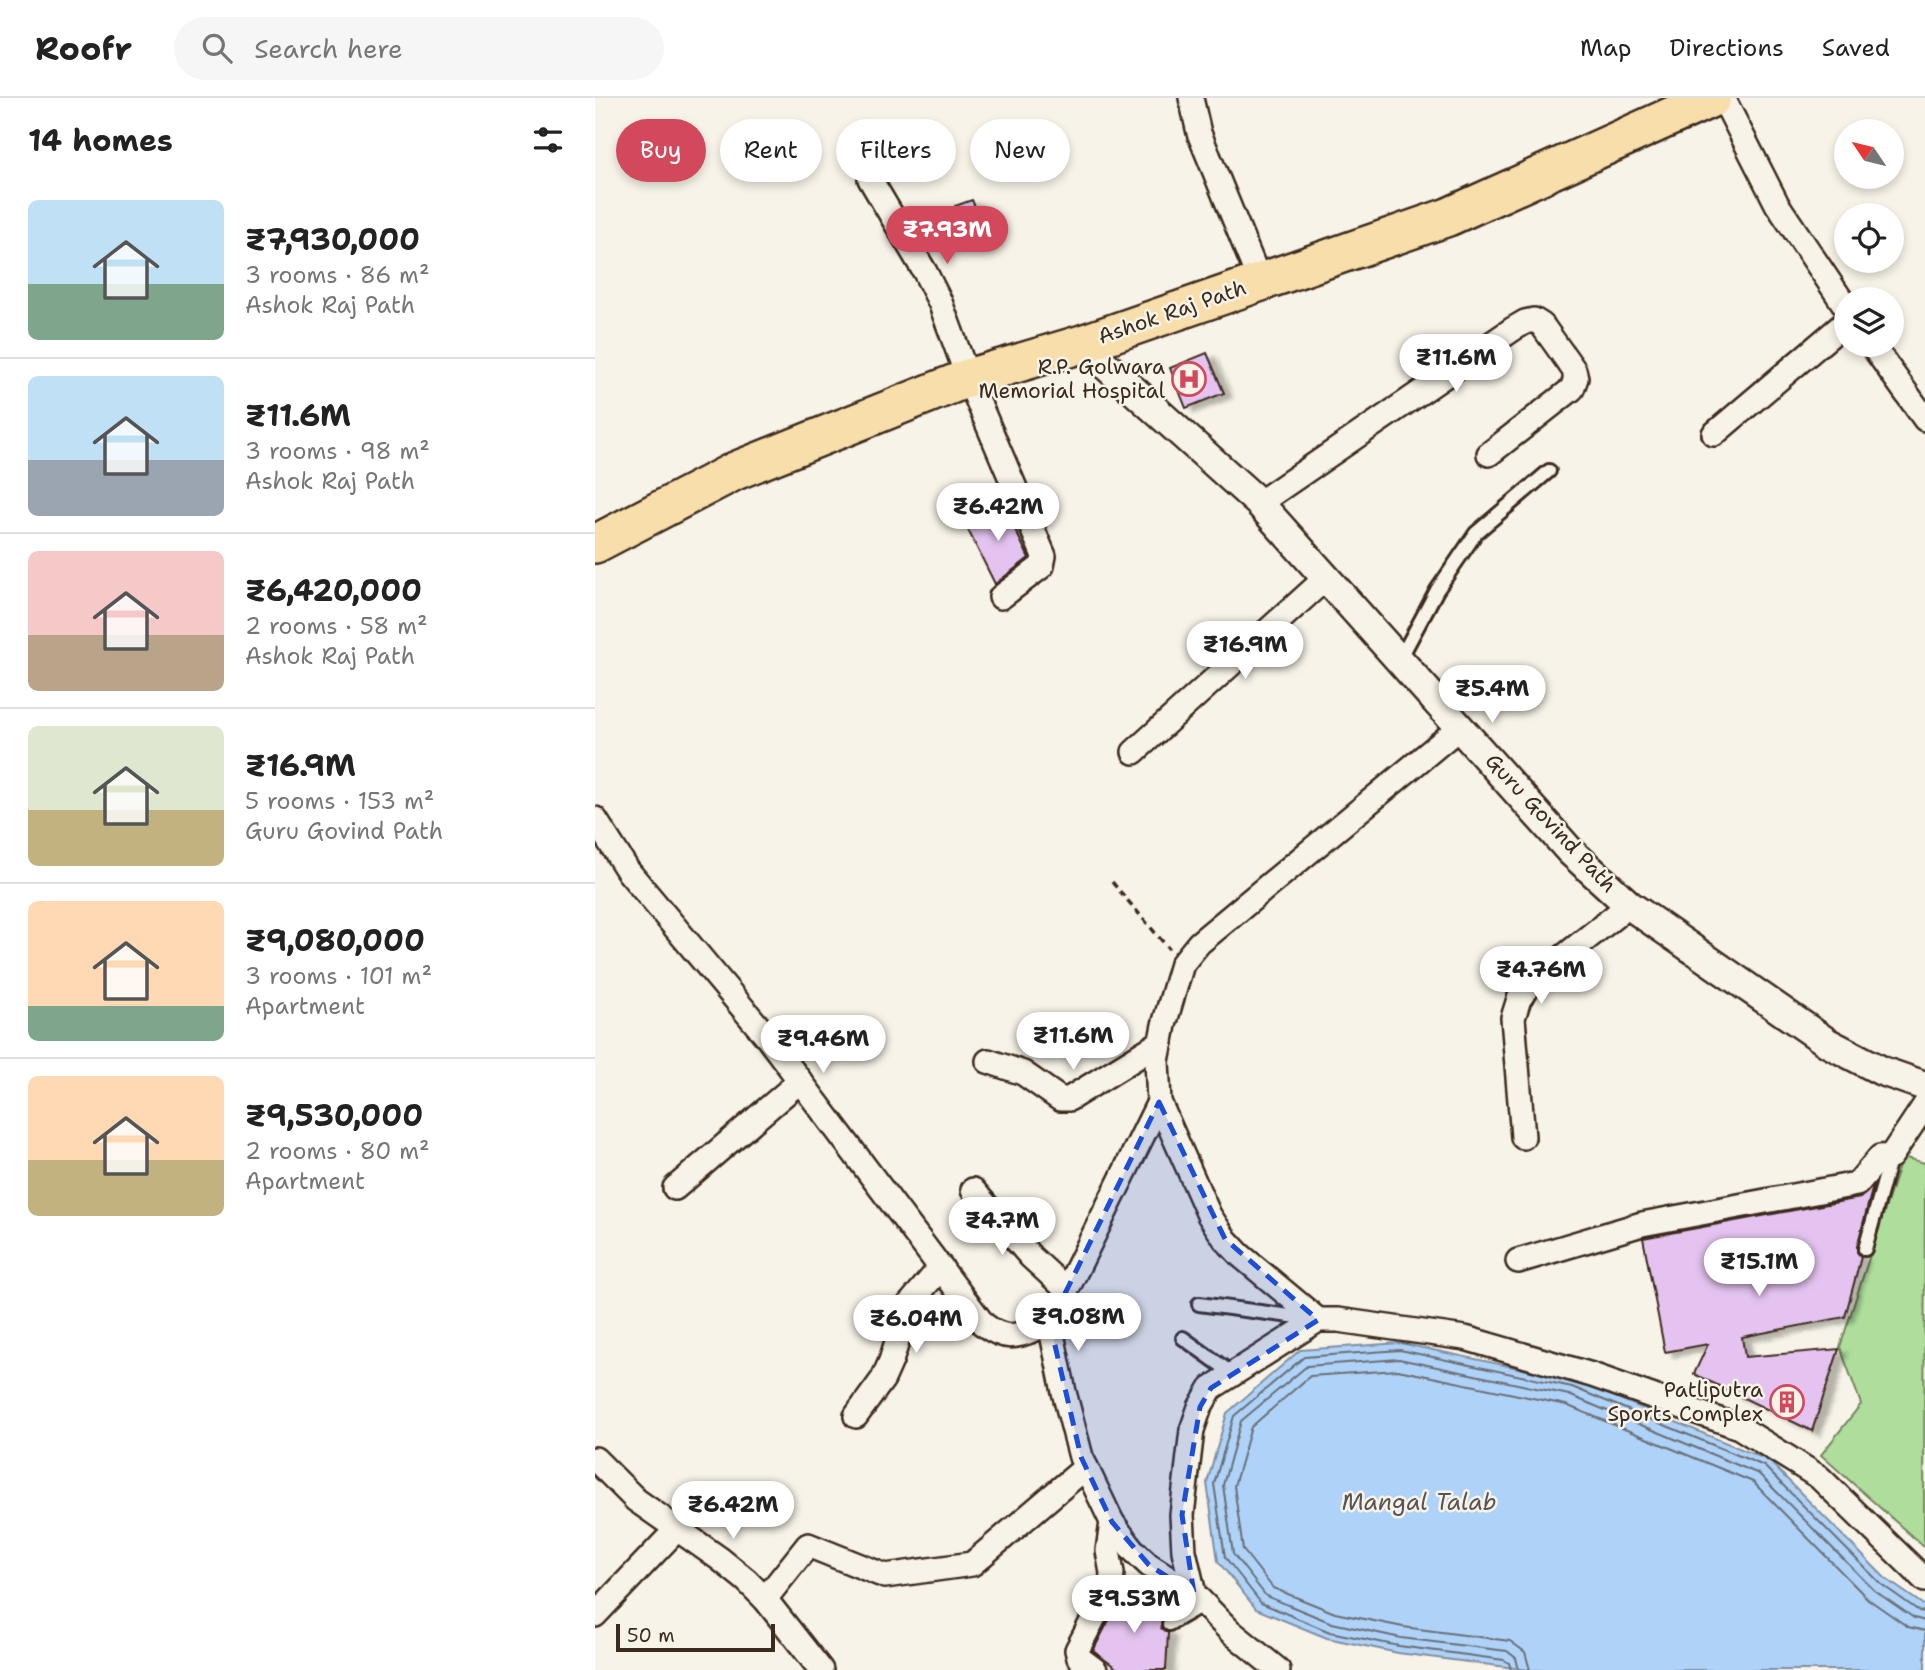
<!DOCTYPE html>
<meta charset="utf-8">
<style>
body{margin:0;font-family:"Shantell Sans",sans-serif;background:#f6f6f6;color:#222;height:100vh;display:flex;flex-direction:column;font-size:26px;white-space:nowrap}
*{box-sizing:border-box;margin:0}
p{font-size:23px;color:#767676}
.icon{flex:none;width:38px;height:38px;fill:none;stroke:currentColor;stroke-width:2;stroke-linecap:round;stroke-linejoin:round}
.map{position:relative;flex:1;overflow:hidden}
.details{display:flex;flex-direction:column;background:#fff;width:595px}
.details>*{flex:none}
.guide{position:absolute;left:21px;top:21px;width:665px;height:63px;display:flex;gap:14px}
.needle{width:46px;rotate:305deg}
.tools{position:absolute;left:1239px;top:21px;display:grid;gap:14px}
.tools a{display:grid;place-items:center;width:70px;height:70px;border-radius:50%;background:#fff;box-shadow:0 4px 10px #0003;font-size:35px}
.scale{position:absolute;left:21px;bottom:18px;width:159px;box-sizing:border-box;padding-left:7px;border:4px solid #3b2a1e;border-top:0;font-size:19px;line-height:24px;white-space:nowrap;color:#3b2a1e;-webkit-text-stroke:5px #f7f3e8;paint-order:stroke}
.price{position:absolute;translate:-50% -60px;padding:0 16px;border-radius:24px;background:#fff;color:#222;font-size:23px;line-height:46px;filter:drop-shadow(0 2px 4px #0008)}
.price::after{content:'';position:absolute;left:50%;top:42px;width:21px;height:16px;margin-left:-10px;background:inherit;clip-path:polygon(0 0,100% 0,50% 100%)}
.price.selected{background:#d1495b;color:#fff}
ul{padding:0;list-style:none}
li{display:flex;align-items:center;gap:21px;height:175px;padding:0 28px}
li+li{border-top:2px solid #e0e0e0}
li span{display:grid;place-items:center;flex:none;width:196px;height:140px;border-radius:10px;color:#555}
li>.icon{margin-inline-start:auto}
span .icon{width:84px;height:84px;fill:#fffc;stroke-width:1}
li b{font-size:30px}
h2{display:flex;justify-content:space-between;align-items:center;height:84px;padding:0 28px;font-size:30px}
.chip{padding:0 24px;border-radius:32px;background:#fff;box-shadow:0 4px 10px #0003;font-size:24px;line-height:63px}
.chip.selected{background:#d1495b;color:#fff}
header{display:flex;align-items:center;gap:42px;box-sizing:border-box;height:98px;padding:0 35px;background:#fff;border-bottom:2px solid #e0e0e0}
header strong{font-size:33px}
nav{display:flex;gap:38px;margin-inline-start:auto;font-size:24px}
.search{width:490px;height:63px;background:#f6f6f6;display:flex;align-items:center;gap:18px;box-sizing:border-box;padding:0 24px;border-radius:38px;color:#767676;font-size:26px}
main{display:flex;flex:1;min-height:0}
.map>svg:first-child{display:block}
</style>
<header>
<strong>Roofr</strong>
<div class="search"><svg class="icon" aria-label="search" viewBox="0 0 24 24"><circle cx="10" cy="10" r="6"/><path d="M15 15l6 6"/></svg>Search here</div>
<nav><a>Map</a><a>Directions</a><a>Saved</a></nav>
</header>
<main>
<section class="details">
<h2>14 homes<svg class="icon" aria-label="filters" viewBox="0 0 24 24"><path d="M4 7h16M4 17h16"/><circle cx="9" cy="7" r="2"/><circle cx="15" cy="17" r="2"/></svg></h2>
<ul>
<li><span style="background:linear-gradient(#bfe0f5 60%,#7fa58c 0)"><svg class="icon" aria-label="home" viewBox="0 0 24 24"><path d="M3 11l9-7 9 7M6 9v11h12V9"/></svg></span><div><b>₹7,930,000</b><p>3 rooms · 86 m²</p><p>Ashok Raj Path</p></div></li>
<li><span style="background:linear-gradient(#bfe0f5 60%,#9aa5b1 0)"><svg class="icon" aria-label="home" viewBox="0 0 24 24"><path d="M3 11l9-7 9 7M6 9v11h12V9"/></svg></span><div><b>₹11.6M</b><p>3 rooms · 98 m²</p><p>Ashok Raj Path</p></div></li>
<li><span style="background:linear-gradient(#f6c9c9 60%,#b9a48a 0)"><svg class="icon" aria-label="home" viewBox="0 0 24 24"><path d="M3 11l9-7 9 7M6 9v11h12V9"/></svg></span><div><b>₹6,420,000</b><p>2 rooms · 58 m²</p><p>Ashok Raj Path</p></div></li>
<li><span style="background:linear-gradient(#dfe7d0 60%,#c2b280 0)"><svg class="icon" aria-label="home" viewBox="0 0 24 24"><path d="M3 11l9-7 9 7M6 9v11h12V9"/></svg></span><div><b>₹16.9M</b><p>5 rooms · 153 m²</p><p>Guru Govind Path</p></div></li>
<li><span style="background:linear-gradient(#ffd9b3 75%,#7fa58c 0)"><svg class="icon" aria-label="home" viewBox="0 0 24 24"><path d="M3 11l9-7 9 7M6 9v11h12V9"/></svg></span><div><b>₹9,080,000</b><p>3 rooms · 101 m²</p><p>Apartment</p></div></li>
<li><span style="background:linear-gradient(#ffd9b3 60%,#c2b280 0)"><svg class="icon" aria-label="home" viewBox="0 0 24 24"><path d="M3 11l9-7 9 7M6 9v11h12V9"/></svg></span><div><b>₹9,530,000</b><p>2 rooms · 80 m²</p><p>Apartment</p></div></li>
</ul>
</section>
<div class="map">
<svg width="1330" height="1572" viewBox="0 0 1330 1572">
<defs>
<filter id="shadow"><feDropShadow dx="8" dy="4.5" stdDeviation="2" flood-color="#0004"/></filter>
</defs>
<rect width="100%" height="100%" fill="#f7f3e8"/>
<filter id="ink" filterUnits="userSpaceOnUse"><feTurbulence type="fractalNoise" baseFrequency=".0143" numOctaves="2"/><feDisplacementMap in="SourceGraphic" scale="14" xChannelSelector="R" yChannelSelector="G"/><feConvolveMatrix kernelMatrix="1 2 1 2 8 2 1 2 1" color-interpolation-filters="sRGB"/></filter>
<g filter="url(#ink)">
<polygon fill="#aedd9c" stroke="#74845d" stroke-width="2" points="1307,1059 1330,1065 1329,1449 1226,1357 1266,1306 1245,1249"/>
<polygon fill="#afd3f8" stroke="#818fa1" stroke-width="2" points="805,1245 979,1282 1173,1362 1291,1481 1330,1508 1330,1572 935,1572 803,1555 732,1540 661,1511 623,1463 612,1385 632,1315 705,1252"/>
<g fill="none" stroke-linecap="round" stroke-linejoin="round">
<g stroke="#696e75" stroke-width="2">
<polyline points="916,1572 914,1565 909,1562 804,1548 735,1534 666,1505 630,1459 619,1386 639,1318 709,1259 805,1252 977,1289 1169,1368 1286,1486 1324,1513 1330,1514"/>
<polyline points="924,1572 921,1560 912,1553 806,1540 737,1525 671,1498 638,1456 628,1387 646,1323 712,1268 804,1261 974,1297 1164,1376 1280,1493 1319,1520 1330,1523"/>
<polyline points="935,1572 930,1554 915,1543 808,1529 740,1515 678,1490 648,1452 639,1388 656,1329 715,1278 803,1272 971,1307 1158,1384 1273,1501 1313,1529 1330,1533"/>
</g>
</g>
<g fill="#e5c3f0" stroke="#3b2a1e" stroke-width="2" filter="url(#shadow)">
<polygon points="377,102 391,134 374,141 360,108"/>
<polygon points="612,255 629,295 591,310 575,270"/>
<polygon points="408,407 434,460 400,486 370,426"/>
<polygon points="1278,1088 1262,1149 1262,1154 1266,1159 1250,1219 1147,1239 1150,1259 1244,1251 1217,1333 1099,1276 1113,1246 1070,1254 1048,1140 1265,1100"/>
<polygon points="534,1483 568,1520 566,1530 573,1535 571,1572 524,1572 498,1553"/>
</g>
<g fill="none" stroke-linecap="round" stroke-linejoin="round">
<g stroke="#3b2a1e" stroke-width="18">
<g id="service">
<polyline points="805,561 842,492 881,435 954,373"/>
<polyline points="1270,1151 1296,1058"/>
<polyline points="604,1206 718,1221"/>
<polyline points="588,1240 638,1276"/>
<polyline points="574,1526 609,1506"/>
</g>
</g>
<g stroke="#3b2a1e" stroke-width="28">
<g id="minor">
<polyline points="596,0 604,35 665,184"/>
<polyline points="1128,0 1182,106 1251,209"/>
<polyline points="275,81 330,174 345,204 373,280 449,458 447,468 406,499"/>
<polyline points="1277,247 1330,321"/>
<polyline points="1119,336 1251,224"/>
<polyline points="664,405 918,231 930,224 939,222 947,227 979,272 981,280 977,291 894,356"/>
<polyline points="539,654 732,479"/>
<path d="M0 721 33 773 172 939 388 1226C415 1247 426 1235 455 1226"/>
<polyline points="393,963 428,975 465,1001 474,1001 566,944"/>
<polyline points="564,1004 455,1226 469,1294 486,1359 517,1424 537,1451 554,1467 599,1496"/>
<polyline points="928,1039 918,920 924,901 938,883 1034,807"/>
<polyline points="80,1090 205,983"/>
<polyline points="378,1092 436,1159 472,1192"/>
<polyline points="923,1163 1047,1126 1262,1086 1285,1059 1296,1058 1330,1007"/>
<polyline points="723,1222 645,1157 630,1141 614,1117 564,1004 562,963 569,927 587,866 604,845 865,629"/>
<polyline points="261,1318 288,1281 296,1263 313,1208 346,1169"/>
<polyline points="0,1361 41,1402 125,1461 151,1482 170,1501 226,1572"/>
<polyline points="170,1501 213,1447 290,1478 377,1466 491,1369"/>
<polyline points="0,1517 82,1431"/>
<polyline points="500,1572 484,1560 482,1552 516,1487 517,1475 513,1453 517,1424"/>
<polyline points="683,1572 635,1533 599,1496 589,1453 587,1417 597,1332 605,1309 616,1290 723,1222 743,1222 870,1240 997,1277 1144,1329 1224,1379 1330,1482"/>
</g>
</g>
<g stroke="#3b2a1e" stroke-width="33">
<polyline id="tertiary" points="487,246 664,405 975,753 1034,807 1233,945 1287,973 1330,988"/>
</g>
<g stroke="#3b2a1e" stroke-width="42">
<polyline id="primary" points="0,446 140,373 373,280 487,246 853,119 1117,0"/>
</g>
<polyline stroke="#3b2a1e" stroke-width="3.5" stroke-dasharray="7 5" stroke-linecap="butt" points="517,784 574,851"/>
<use href="#service" stroke="#f7f3e8" stroke-width="12"/>
<use href="#minor" stroke="#f7f3e8" stroke-width="23"/>
<use href="#tertiary" stroke="#f7f3e8" stroke-width="28"/>
<use href="#primary" stroke="#f8deab" stroke-width="37"/>
</g>
</g>
<path fill="#1d4ed8" fill-opacity="0.2" stroke="#1d4ed8" stroke-width="5" stroke-dasharray="14 9" stroke-linejoin="round" d="M564 1004 630 1141 723 1222 616 1290 605 1309 587 1417 599 1496 554 1467 517 1424 486 1359 455 1226Z"/>
<defs>
<g id="hospital-ring" transform="scale(1.75)"><circle r="9.5" fill="#f7f3e8" stroke="#d1495b" stroke-width="1.5"/><path d="M-5-5h3v3.5h4V-5h3V5h-3V1.5h-4V5h-3Z" fill="#d1495b"/></g>
<g id="building-ring" transform="scale(1.75)"><circle r="9.5" fill="#f7f3e8" stroke="#d1495b" stroke-width="1.5"/><path d="M-4-6H4V6H1V3H-1V6H-4ZM-2.5-4.3h1.7v1.8h-1.7ZM.8-4.3h1.7v1.8H.8ZM-2.5-1h1.7V.8h-1.7ZM.8-1h1.7V.8H.8Z" fill="#d1495b"/></g>
</defs>
<g fill-rule="evenodd">
<use href="#hospital-ring" x="594" y="281"/>
<use href="#building-ring" x="1192" y="1304"/>
</g>
<g text-anchor="middle" dominant-baseline="central" stroke-width="5" stroke-linejoin="round" paint-order="stroke">
<g font-size="21" fill="#3b2a1e" stroke="#f7f3e8">
<text transform="translate(577 214) rotate(-19)">Ashok Raj Path</text>
<text transform="translate(956 725) rotate(47)">Guru Govind Path</text>
</g>
<g font-size="21" fill="#3b2a1e" stroke="#f7f3e8" text-anchor="end">
<text x="570" y="269">R.P. Golwara<tspan x="570" dy="24">Memorial Hospital</tspan></text>
<text x="1168" y="1292">Patliputra<tspan x="1168" dy="24">Sports Complex</tspan></text>
</g>
<g font-size="23" font-style="italic" fill="#585454" stroke="#f7f3e8">
<text x="824" y="1404">Mangal Talab</text>
</g>
</g>
</svg>
<div class="tools">
<a><svg class="needle" viewBox="-14 -14 28 28"><path d="M0-13l5 13h-10z" fill="#e53935"/><path d="M0 13l5-13h-10z" fill="#767676"/></svg></a>
<a><svg class="icon" aria-label="locate" viewBox="0 0 24 24"><circle cx="12" cy="12" r="6"/><path d="M12 2v4M12 18v4M2 12h4M18 12h4"/></svg></a>
<a><svg class="icon" aria-label="layers" viewBox="0 0 24 24"><path d="M12 4l9 5-9 5-9-5zM3 14l9 5 9-5"/></svg></a>
</div>
<div class="scale">50 m</div>
<b class="price selected" style="left:352px;top:168px">₹7.93M</b>
<b class="price" style="left:861px;top:296px">₹11.6M</b>
<b class="price" style="left:403px;top:445px">₹6.42M</b>
<b class="price" style="left:650px;top:583px">₹16.9M</b>
<b class="price" style="left:897px;top:627px">₹5.4M</b>
<b class="price" style="left:946px;top:908px">₹4.76M</b>
<b class="price" style="left:478px;top:974px">₹11.6M</b>
<b class="price" style="left:228px;top:977px">₹9.46M</b>
<b class="price" style="left:407px;top:1159px">₹4.7M</b>
<b class="price" style="left:1164px;top:1200px">₹15.1M</b>
<b class="price" style="left:483px;top:1255px">₹9.08M</b>
<b class="price" style="left:321px;top:1257px">₹6.04M</b>
<b class="price" style="left:138px;top:1443px">₹6.42M</b>
<b class="price" style="left:539px;top:1537px">₹9.53M</b>
<div class="guide">
<a class="chip selected">Buy</a>
<a class="chip">Rent</a>
<a class="chip">Filters</a>
<a class="chip">New</a>
</div>
</div>
</main>
